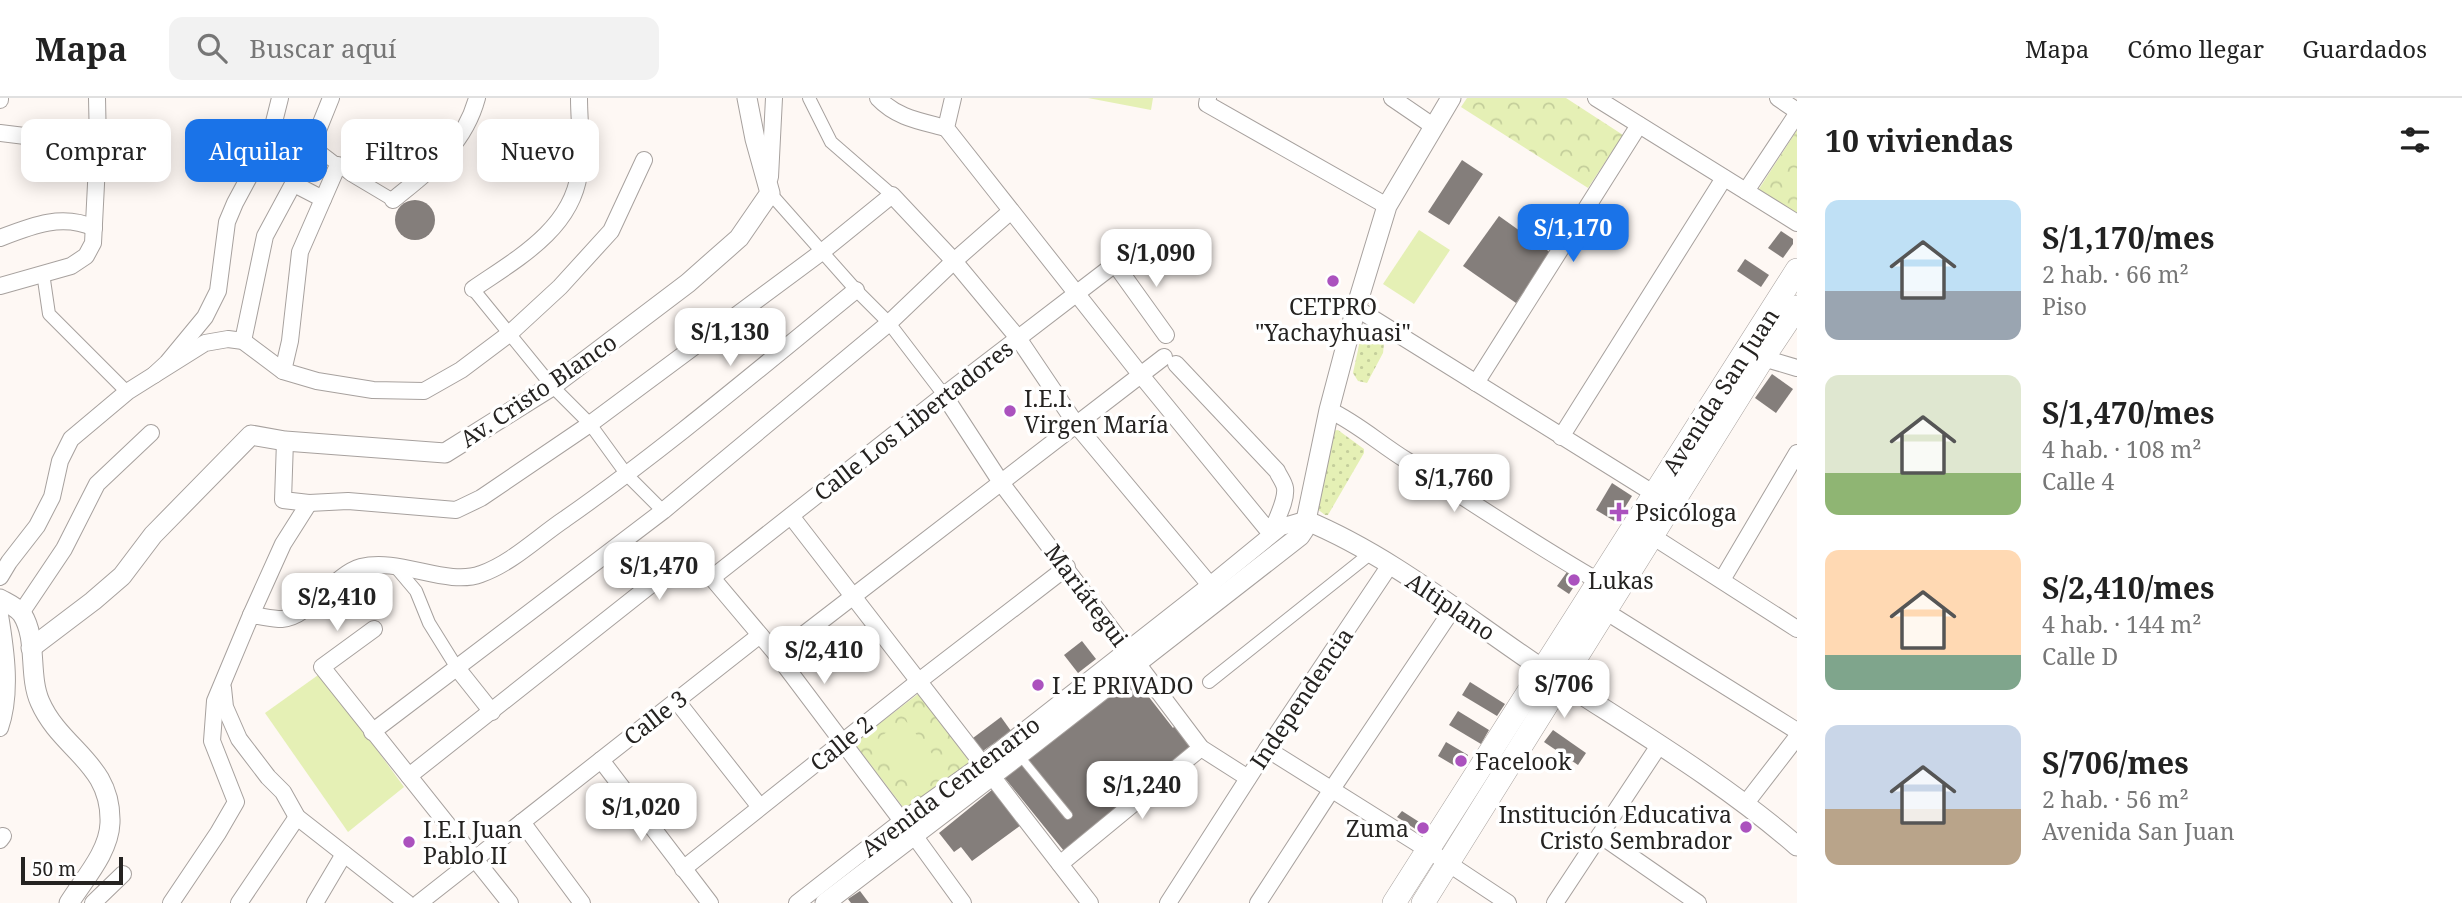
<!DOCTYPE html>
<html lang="es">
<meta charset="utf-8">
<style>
body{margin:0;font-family:"Noto Serif",serif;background:#f2f2f2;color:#222;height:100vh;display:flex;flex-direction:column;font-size:26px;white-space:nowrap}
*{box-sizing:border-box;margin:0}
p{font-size:23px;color:#767676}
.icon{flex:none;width:38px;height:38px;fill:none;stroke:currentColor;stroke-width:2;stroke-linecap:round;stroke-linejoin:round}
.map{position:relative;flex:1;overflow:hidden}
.panel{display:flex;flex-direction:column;background:#fff;width:665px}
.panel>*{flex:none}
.guide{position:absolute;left:21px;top:21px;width:665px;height:63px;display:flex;gap:14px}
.scale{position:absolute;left:21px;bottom:18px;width:102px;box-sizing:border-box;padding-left:7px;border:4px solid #252321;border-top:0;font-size:19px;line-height:24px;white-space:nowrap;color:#252321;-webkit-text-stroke:5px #fff;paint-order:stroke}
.price{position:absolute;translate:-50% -60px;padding:0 16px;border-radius:14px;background:#fff;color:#222;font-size:23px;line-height:46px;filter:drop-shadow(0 2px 4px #0008)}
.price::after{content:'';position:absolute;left:50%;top:42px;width:21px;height:16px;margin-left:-10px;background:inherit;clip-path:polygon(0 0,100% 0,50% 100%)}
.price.selected{background:#1a73e8;color:#fff}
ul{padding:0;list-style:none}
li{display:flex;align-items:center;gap:21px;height:175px;padding:0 28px}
li span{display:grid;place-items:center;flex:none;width:196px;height:140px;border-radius:14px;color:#555}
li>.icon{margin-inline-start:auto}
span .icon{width:84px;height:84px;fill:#fffc;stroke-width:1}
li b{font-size:30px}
h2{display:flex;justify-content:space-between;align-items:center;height:84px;padding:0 28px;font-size:30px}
.pill{padding:0 24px;border-radius:14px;background:#fff;box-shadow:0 4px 18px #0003;font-size:24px;line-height:63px}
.pill.selected{background:#1a73e8;color:#fff}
header{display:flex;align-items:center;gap:42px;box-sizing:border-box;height:98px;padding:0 35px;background:#fff;border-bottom:2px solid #e0e0e0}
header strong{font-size:33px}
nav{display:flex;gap:38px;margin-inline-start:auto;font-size:24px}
.search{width:490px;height:63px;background:#f2f2f2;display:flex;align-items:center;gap:18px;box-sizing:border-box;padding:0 24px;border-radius:14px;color:#767676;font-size:26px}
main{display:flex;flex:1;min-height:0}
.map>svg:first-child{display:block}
</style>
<header>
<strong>Mapa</strong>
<div class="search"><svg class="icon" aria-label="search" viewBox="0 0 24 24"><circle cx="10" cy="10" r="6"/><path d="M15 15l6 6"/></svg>Buscar aquí</div>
<nav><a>Mapa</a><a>Cómo llegar</a><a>Guardados</a></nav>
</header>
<main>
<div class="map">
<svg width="1797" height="805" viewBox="0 0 1797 805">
<defs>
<pattern id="grass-dots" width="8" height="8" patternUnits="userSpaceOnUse" patternTransform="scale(1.75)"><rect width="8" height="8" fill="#e5f0b5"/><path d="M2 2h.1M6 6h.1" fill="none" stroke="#c4ce9b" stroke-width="1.8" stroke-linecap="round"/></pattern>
<pattern id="park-crowns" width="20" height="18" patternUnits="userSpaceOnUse" patternTransform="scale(1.75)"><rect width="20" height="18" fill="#e5f0b5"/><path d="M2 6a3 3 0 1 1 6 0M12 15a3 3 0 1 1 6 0" fill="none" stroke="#c4ce9b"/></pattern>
</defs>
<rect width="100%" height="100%" fill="#fef8f4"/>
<g fill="url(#grass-dots)">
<polygon points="1365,234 1380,241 1384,246 1383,255 1367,285 1358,283 1353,275 1361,238"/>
<polygon points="1338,332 1364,351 1364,355 1328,417 1325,417 1316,410 1332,333"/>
</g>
<g fill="url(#park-crowns)">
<polygon points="1467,0 1566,0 1623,37 1588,90 1461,9"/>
<polygon points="1797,32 1797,120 1757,94"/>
<polygon points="918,596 970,664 906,713 854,645"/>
</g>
<g fill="#e5f0b5">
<polygon points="1088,0 1153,0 1151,12"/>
<polygon points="1419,132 1450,152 1414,206 1383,186"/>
<polygon points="321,575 404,689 348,734 265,615"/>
<polygon points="904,621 942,668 917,687 879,640"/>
</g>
<g fill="#847e7b">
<polygon points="1462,62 1483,76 1449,127 1428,114"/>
<circle cx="415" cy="122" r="20"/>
<polygon points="1499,118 1551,155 1516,205 1463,168"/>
<polygon points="1781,133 1793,141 1793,146 1783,160 1768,150"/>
<polygon points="1745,161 1769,177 1761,189 1737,173"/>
<polygon points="1772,276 1793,291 1776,315 1755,300"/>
<polygon points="1612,385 1632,398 1616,424 1596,412"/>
<polygon points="1567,474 1579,481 1569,496 1557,488"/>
<polygon points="1082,543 1096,561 1078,575 1064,557"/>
<polygon points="1131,576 1173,630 1178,624 1195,648 1064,753 1004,679"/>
<polygon points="1470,584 1505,606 1497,618 1462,597"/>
<polygon points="1458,613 1489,632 1481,646 1449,627"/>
<polygon points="1001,619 1011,633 983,653 973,640"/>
<polygon points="1553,632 1586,655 1578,667 1544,644"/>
<polygon points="1446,644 1468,657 1460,671 1438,658"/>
<polygon points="993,691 1021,727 972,763 961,749 954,754 939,735"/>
<polygon points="1402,713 1427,729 1423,736 1397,719"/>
<polygon points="860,793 869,805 851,805 848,801"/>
</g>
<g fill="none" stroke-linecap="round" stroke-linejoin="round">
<g stroke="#a7a19e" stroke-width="10">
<polyline id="service" points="1019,657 1068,717"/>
</g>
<g stroke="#a7a19e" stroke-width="14">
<g id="pedestrian">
<polyline points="809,0 831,44 892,97"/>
<polyline points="313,48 351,77 393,102"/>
<polyline points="770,95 856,192 889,225 944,297"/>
<polyline points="43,175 49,216 127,294"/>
<polyline points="473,191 552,288 590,326 627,377 663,413"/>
<polyline points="394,467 416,493 429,525 457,570"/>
<polyline points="1209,584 1371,455"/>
</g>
</g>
<g stroke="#a7a19e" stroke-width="18">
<g id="minor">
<path d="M878 0C897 20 920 23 946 30"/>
<path d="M953 0 946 30 1140 276 1271 436C1275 423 1287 403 1285 390 1284 384 1279 378 1277 373L1176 266"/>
<polyline points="1208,0 1207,6 1387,108"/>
<polyline points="1392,0 1433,28"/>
<polyline points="1596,0 1797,125"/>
<polyline points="1778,0 1797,13"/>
<polyline points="0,2 0,0"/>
<polyline points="0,35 98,47"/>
<polyline points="770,79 774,0"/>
<polyline points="294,86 323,101"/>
<polyline points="1746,93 1797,16"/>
<path d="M393 102C430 72 464 48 477 0"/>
<path d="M0 140C31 128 62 115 94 130"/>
<polyline points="0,188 71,168 86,158 93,145 98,47 97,0"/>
<path d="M473 191C515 162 571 132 579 76 583 51 579 24 579 0"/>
<polyline points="1356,210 1661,400"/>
<polyline points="243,243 265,138 306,62 331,0"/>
<polyline points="1763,260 1797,270"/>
<polyline points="283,273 290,243 300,154 338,67"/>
<polyline points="154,277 205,245 228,241 243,243 283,273 317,283 373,292 424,293 461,272 509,236 560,189 611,133 644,62"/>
<polyline points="1476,285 1639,27"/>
<polyline points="944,297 1002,386 1201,650 1248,680"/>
<path d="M1329 312C1357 325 1380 346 1406 362 1470 403 1532 445 1598 483"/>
<polyline points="1561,339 1724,80"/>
<polyline points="285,343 283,402 309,405 348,403 456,412 481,400 590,326 823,153 892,97 954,163 1018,240 1078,329 1210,487"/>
<polyline points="791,418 1090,805"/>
<polyline points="1652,438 1797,531"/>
<polyline points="0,479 9,464 37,428 52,399 60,363 71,341 127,294 154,277 167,265 205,219 218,193 227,124 235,105 270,40 280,0"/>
<polyline points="713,479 944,297 1115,166 1166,237"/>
<polyline points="1722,482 1797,355"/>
<polyline points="1605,513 1797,633"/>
<polyline points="21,515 64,451 97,386 151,335"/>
<path d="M0 517C6 553 12 595 0 630"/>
<polyline points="251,517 283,446 309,405"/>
<polyline points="374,531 322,569 510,805"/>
<polyline points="777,557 1164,259"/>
<polyline points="457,570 492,614"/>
<polyline points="223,590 225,609 239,641 268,679 283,694 297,719 407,805"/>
<polyline points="676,602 760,709"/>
<polyline points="372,634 663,413 889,225 954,163 1011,113"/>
<polyline points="1267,651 1428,752 1508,805"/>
<polyline points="601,662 710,805"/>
<polyline points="409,678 691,455 777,557 902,723"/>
<polyline points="1746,705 1797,639"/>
<polyline points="522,724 582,805"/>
<polyline points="913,736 963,805"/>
<polyline points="1600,737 1698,805"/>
<polyline points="0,742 3,738"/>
<polyline points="1060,766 1201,650"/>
<polyline points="683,771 919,583 1067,469"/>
<polyline points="93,805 123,776"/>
<path d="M171 805 218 735 236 704 212 643 215 603 251 517C261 518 272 521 282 521 310 519 333 477 361 469 399 459 447 489 481 476 512 465 538 439 565 421 666 350 760 270 856 192"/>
<polyline points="239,805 297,719"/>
<polyline points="315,805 344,756"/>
<polyline points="419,805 760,537"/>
<polyline points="797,805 902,723 983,665 1210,487 1281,429 1305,422"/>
<polyline points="1168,805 1267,651 1390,467"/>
<polyline points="1258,805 1332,691 1454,509"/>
<polyline points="1555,805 1660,646"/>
</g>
</g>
<g stroke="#a7a19e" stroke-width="21">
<g id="tertiary">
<path d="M1305 422C1392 458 1466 520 1544 572 1630 629 1719 680 1797 748"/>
<path d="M0 501C7 505 17 509 22 516 38 541 28 577 40 604 61 652 112 665 110 725 109 754 84 781 69 805"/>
<polyline points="31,550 93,503 122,478 153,437 251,337 285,343 445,355 552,288 688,185 739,140 770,95 755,41 747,0"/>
<polyline points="825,805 1019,657 1300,438 1304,432 1329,312 1356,210 1387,108 1451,0"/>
</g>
</g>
<g stroke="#a7a19e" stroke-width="24">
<g id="secondary">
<polyline points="1394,805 1797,172"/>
<polyline points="1423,805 1763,260 1797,209"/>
</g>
</g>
<use href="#service" stroke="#fff" stroke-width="8"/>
<use href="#pedestrian" stroke="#fff" stroke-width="12"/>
<use href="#minor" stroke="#fff" stroke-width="16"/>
<use href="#tertiary" stroke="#fff" stroke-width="19"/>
<use href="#secondary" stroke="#fff" stroke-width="23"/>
</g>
<g fill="#ab52be" stroke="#fff" stroke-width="2.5">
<circle cx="1333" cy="183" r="7"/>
<circle cx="1010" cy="313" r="7"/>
<path d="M1615.5 403.5h7v7h7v7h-7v7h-7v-7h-7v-7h7z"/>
<circle cx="1574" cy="482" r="7"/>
<circle cx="1038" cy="587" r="7"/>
<circle cx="1461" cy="663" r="7"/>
<circle cx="1746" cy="729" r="7"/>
<circle cx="1423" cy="730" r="7"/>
<circle cx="409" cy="744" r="7"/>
</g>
<g text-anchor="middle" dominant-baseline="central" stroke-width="7" stroke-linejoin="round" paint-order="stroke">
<g font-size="23" fill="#252321" stroke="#fff" text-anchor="start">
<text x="1333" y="208" text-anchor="middle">CETPRO<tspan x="1333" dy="26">"Yachayhuasi"</tspan></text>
<text x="1024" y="300">I.E.I.<tspan x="1024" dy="26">Virgen María</tspan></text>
<text x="1635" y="414">Psicóloga</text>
<text x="1588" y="482">Lukas</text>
<text x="1052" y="587">I .E PRIVADO</text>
<text x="1475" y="663">Facelook</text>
<text x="1732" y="716" text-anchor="end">Institución Educativa<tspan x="1732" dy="26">Cristo Sembrador</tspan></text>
<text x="1409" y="730" text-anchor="end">Zuma</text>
<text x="423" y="731">I.E.I Juan<tspan x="423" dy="26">Pablo II</tspan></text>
</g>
<g font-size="23" fill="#252321" stroke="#fff">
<text transform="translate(538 292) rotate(-34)">Av. Cristo Blanco</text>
<text transform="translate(1720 293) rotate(-57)">Avenida San Juan</text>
<text transform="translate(913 322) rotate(-38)">Calle Los Libertadores</text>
<text transform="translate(1087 497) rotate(53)">Mariátegui</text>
<text transform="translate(1451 508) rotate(34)">Altiplano</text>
<text transform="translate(1301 600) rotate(-56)">Independencia</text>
<text transform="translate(655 619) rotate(-38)">Calle 3</text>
<text transform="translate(841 645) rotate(-39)">Calle 2</text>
<text transform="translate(950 688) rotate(-37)">Avenida Centenario</text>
</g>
</g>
</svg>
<div class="scale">50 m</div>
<b class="price selected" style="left:1573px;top:166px">S/1,170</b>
<b class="price" style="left:1156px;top:191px">S/1,090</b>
<b class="price" style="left:730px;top:270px">S/1,130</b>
<b class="price" style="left:1454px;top:416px">S/1,760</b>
<b class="price" style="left:659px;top:504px">S/1,470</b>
<b class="price" style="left:337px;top:535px">S/2,410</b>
<b class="price" style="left:824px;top:588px">S/2,410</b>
<b class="price" style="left:1564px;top:622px">S/706</b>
<b class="price" style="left:1142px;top:723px">S/1,240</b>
<b class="price" style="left:641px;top:745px">S/1,020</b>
<div class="guide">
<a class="pill">Comprar</a>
<a class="pill selected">Alquilar</a>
<a class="pill">Filtros</a>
<a class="pill">Nuevo</a>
</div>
</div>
<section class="panel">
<h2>10 viviendas<svg class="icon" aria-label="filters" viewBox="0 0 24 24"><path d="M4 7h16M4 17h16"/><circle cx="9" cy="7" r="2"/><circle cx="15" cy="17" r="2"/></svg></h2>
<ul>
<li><span style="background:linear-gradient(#bfe0f5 65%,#9aa5b1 0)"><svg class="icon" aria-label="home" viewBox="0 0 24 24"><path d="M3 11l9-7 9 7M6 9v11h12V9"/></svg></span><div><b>S/1,170/mes</b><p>2 hab. · 66 m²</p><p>Piso</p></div></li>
<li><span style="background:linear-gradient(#dfe7d0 70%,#8fb573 0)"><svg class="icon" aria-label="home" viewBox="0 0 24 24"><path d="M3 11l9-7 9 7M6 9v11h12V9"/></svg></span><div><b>S/1,470/mes</b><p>4 hab. · 108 m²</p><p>Calle 4</p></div></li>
<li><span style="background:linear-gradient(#ffd9b3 75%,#7fa58c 0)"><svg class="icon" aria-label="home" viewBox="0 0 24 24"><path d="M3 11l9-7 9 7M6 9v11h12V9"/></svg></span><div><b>S/2,410/mes</b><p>4 hab. · 144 m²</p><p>Calle D</p></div></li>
<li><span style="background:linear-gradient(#c9d6e8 60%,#b9a48a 0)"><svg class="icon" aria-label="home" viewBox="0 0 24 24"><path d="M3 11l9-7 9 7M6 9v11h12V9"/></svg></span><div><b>S/706/mes</b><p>2 hab. · 56 m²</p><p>Avenida San Juan</p></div></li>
</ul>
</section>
</main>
